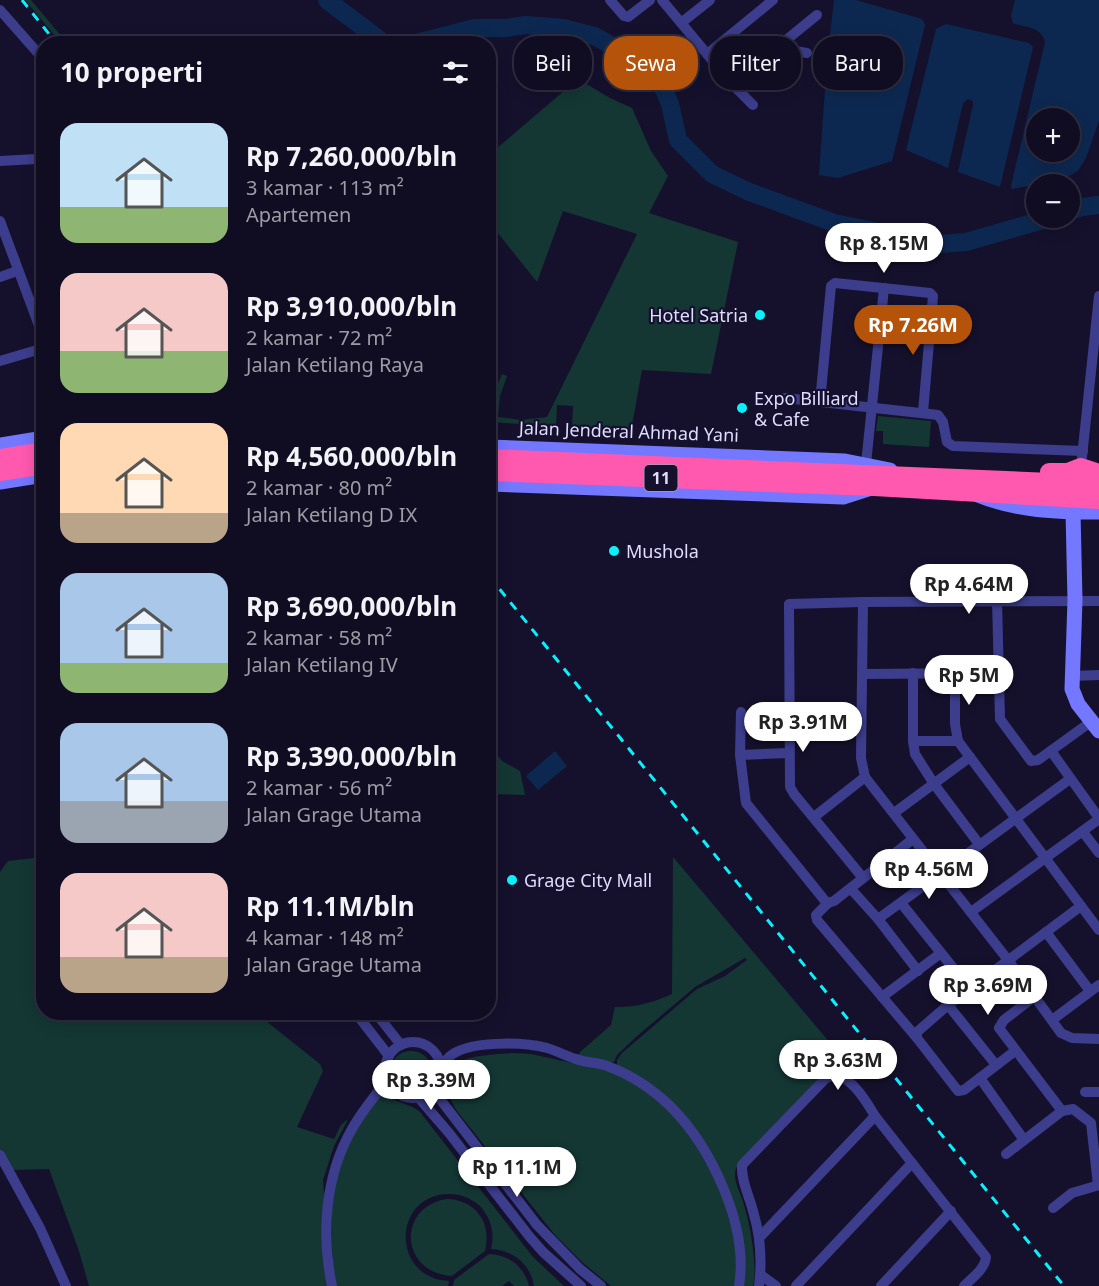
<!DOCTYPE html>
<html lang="id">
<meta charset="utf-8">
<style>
body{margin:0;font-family:"Noto Sans",sans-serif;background:#19162a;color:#f1f3f6;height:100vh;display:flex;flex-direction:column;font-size:22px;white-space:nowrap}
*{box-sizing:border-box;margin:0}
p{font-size:20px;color:#9c9ca5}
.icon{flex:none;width:33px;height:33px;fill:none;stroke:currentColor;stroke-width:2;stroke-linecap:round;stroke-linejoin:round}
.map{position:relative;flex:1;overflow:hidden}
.side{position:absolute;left:36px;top:36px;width:460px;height:984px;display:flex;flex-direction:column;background:#100d22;border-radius:24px;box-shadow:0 3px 15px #0003,0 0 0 2px #302d40}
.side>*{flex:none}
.guide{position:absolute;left:514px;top:36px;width:494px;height:54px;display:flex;gap:12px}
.buttons{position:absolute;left:1026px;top:108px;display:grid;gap:12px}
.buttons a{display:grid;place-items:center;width:54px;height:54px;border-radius:50%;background:#100d22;box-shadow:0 3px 15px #0003,0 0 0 2px #302d40;font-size:30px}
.price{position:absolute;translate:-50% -51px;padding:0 14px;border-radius:21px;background:#fff;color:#222;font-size:20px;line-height:39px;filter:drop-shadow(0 2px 3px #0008)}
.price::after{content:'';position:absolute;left:50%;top:36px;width:18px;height:14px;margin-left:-9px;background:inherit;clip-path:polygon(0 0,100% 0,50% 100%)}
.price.selected{background:#b45309;color:#fff}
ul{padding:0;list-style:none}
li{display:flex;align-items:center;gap:18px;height:150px;padding:0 24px}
li span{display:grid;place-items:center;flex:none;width:168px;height:120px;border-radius:18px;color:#555}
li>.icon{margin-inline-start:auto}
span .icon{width:72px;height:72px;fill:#fffc;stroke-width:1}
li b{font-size:26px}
h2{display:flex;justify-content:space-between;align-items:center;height:72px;padding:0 24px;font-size:26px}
.pill{padding:0 21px;border-radius:24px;background:#100d22;box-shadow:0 3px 15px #0003,0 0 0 2px #302d40;font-size:21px;line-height:54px}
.pill.selected{background:#b45309;color:#fff}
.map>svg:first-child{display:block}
</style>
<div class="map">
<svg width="1099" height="1286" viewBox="0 0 1099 1286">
<rect width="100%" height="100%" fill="#15112d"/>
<g fill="#143734">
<polygon points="25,0 31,0 67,43 61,43"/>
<polygon points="578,79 610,98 632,108 651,151 668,176 649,213 738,242 711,374 642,370 631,431 572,427 573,406 557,405 556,426 489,422 490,393 497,386 502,374 507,376 500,396 498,417 521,420 547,417 637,234 563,211 537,282 489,222 489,155"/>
<polygon points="878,416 931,421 929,447 883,444 883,431 876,431"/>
<polygon points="489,745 502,761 520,771 525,795 489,794"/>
<polygon points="43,857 44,1012 262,1013 261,1017 320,1064 323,1071 297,1127 334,1139 341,1125 348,1119 334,1146 323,1180 331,1286 89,1286 79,1251 49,1169 13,1170 0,1150 0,872 8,861"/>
<path d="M673 857 842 1057 736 1168C732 1181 741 1193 744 1205 750 1224 758 1267 753 1286H741L742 1258 705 1143 617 1065V1060L622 1053 697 989 725 976 747 960 745 958 695 987 637 1036 617 1055 614 1062 607 1063 578 1058 580 1052 611 1025 615 1007C635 1008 654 1002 672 994Z"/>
<circle cx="411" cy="1072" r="21"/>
<path d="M513 1053 531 1054 572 1063H592L648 1090 683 1123 719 1185 735 1240 738 1286H611L582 1262 555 1235 457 1111C424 1057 471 1056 513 1053Z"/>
<path d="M384 1095C394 1101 413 1105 420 1112L533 1257 564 1286H534C531 1265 513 1250 491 1249 495 1233 491 1218 480 1206 472 1199 462 1194 451 1194 393 1192 389 1278 449 1281L448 1286H335C331 1243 327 1199 343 1158 351 1136 365 1117 378 1098Z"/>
<path d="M447 1199C476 1200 492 1223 485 1251L452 1276C400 1273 396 1207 447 1199Z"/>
<path d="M489 1254C509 1255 524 1266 529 1286H514L509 1281 502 1286H453L454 1280Z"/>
</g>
<g fill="#0d2850" fill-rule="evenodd">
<polygon points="834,0 856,0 922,19 925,25 892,161 838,178 819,175 827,61"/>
<path d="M1015 0H1099V121L1086 158 1078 171 1069 176 1041 184 1012 189 1011 186 1045 42C1041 26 1025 28 1013 23L1011 16ZM1036 118H1070V152H1036Z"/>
<polygon points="946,24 1029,43 1033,47 1000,187 958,172 973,105 973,101 968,99 963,103 948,168 906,150 936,29"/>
<polygon points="555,751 567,766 538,790 526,776"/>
</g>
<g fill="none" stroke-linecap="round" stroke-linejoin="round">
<g stroke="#0d2850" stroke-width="18">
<polyline points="327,0 385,44"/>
<polyline points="412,44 475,28 506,28 526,25 563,28 594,36 644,63 658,76 670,104 678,140 712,174 747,191 834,223 940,244 966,242 1050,218"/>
<polyline points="1070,211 1082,207 1099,205"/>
</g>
<g stroke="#3c3d8c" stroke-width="10">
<polyline points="610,0 624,16 628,17 650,0"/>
<polyline points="662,0 732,84 753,105"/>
<polyline points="0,10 44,60"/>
<polyline points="681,23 710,0"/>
<polyline points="776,48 807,53"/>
<polyline points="707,54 773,0"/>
<polyline points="732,84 817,15"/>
<polyline points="0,161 36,159"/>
<polyline points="0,221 44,339"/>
<polyline points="0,277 17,271"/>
<polyline points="0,361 44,348"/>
<polyline points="785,398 938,415 943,422 947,442 953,446 1083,451"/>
<polyline points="820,402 831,286 835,283 930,293 933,296 923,412"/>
<polyline points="1082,457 1099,296"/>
<polyline points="866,464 884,288"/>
<polyline points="41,572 44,571"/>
<polyline points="997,600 1000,719 1031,761 1038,760 1092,721"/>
<polyline points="863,602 861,758 865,777 1008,960 1061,1033 1072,1038 1099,1039"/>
<polyline points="913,673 913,741 915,754 934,784 979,844"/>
<polyline points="955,673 955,724 958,741 1099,930"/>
<polyline points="863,674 999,673"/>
<polyline points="1072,676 1099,675"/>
<polyline points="741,712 740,755 746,803 826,902 828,903 834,901 913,839"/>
<polyline points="913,741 958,741"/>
<polyline points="1051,751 1099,818"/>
<polyline points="740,755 789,753"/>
<polyline points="894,813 970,757"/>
<polyline points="814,817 865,777"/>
<polyline points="1083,832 1099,853"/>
<polyline points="863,878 794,794 790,787 789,604 863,602 1099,601"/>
<polyline points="851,889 878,919"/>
<polyline points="828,903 816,915 817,920 917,1038"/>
<polyline points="901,903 970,989"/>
<polyline points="971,912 1099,819"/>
<polyline points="1046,932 1090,991"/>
<polyline points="918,971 878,919 1070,779"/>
<polyline points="1035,996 1004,1020 999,1028 1062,1111 1073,1109 1091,1123 1098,1185"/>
<polyline points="882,997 941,953"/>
<polyline points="948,1005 996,1065"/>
<polyline points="355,1012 389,1056"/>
<polyline points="375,1012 401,1045"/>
<polyline points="1052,1020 1099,985"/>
<circle cx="413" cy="1070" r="28"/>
<polyline points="1015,1051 964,1090 958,1091 917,1038 917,1032 948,1005 1081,906"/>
<path d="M441 1068C443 1065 446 1060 449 1057 467 1040 524 1042 547 1048 557 1051 566 1056 576 1059 586 1063 597 1062 607 1066 629 1074 652 1089 669 1105 711 1146 749 1226 739 1286"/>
<polyline points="980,1078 1024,1140"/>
<polyline points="433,1090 537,1225 580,1269 601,1286"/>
<polyline points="1085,1092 1099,1092"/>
<polyline points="418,1097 449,1133 529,1236 543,1252 581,1286"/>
<polyline points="1006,1154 1062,1111"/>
<polyline points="0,1155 40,1228 66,1286"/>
<polyline points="1053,1208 1072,1193 1099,1185"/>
<polyline points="759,1238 875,1116"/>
<polyline points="761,1275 776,1286"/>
<path d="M332 1286C321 1234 325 1176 352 1129 362 1111 375 1096 387 1080"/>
<path d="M759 1286C762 1262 760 1234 753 1211 749 1195 741 1181 742 1165L826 1078 838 1075C854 1081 866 1101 875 1116L986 1257C985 1269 972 1278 964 1286"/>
<polyline points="796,1286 912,1163"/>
<polyline points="881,1286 951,1211"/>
</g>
<g stroke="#7477ff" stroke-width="15">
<polyline points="0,445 44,438"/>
<polyline points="489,447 845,461 890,470"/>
<polyline points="0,482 44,475"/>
<polyline points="489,484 843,497 868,489"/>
<path d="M978 495C1017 511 1057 512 1099 512"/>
<polyline points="1073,512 1075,600 1072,689 1078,704 1099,731"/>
</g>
<g stroke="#ff58af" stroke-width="18">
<polyline points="0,458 44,451"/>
<polyline points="489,458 1099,484"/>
<polyline points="0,472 44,465"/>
<polyline points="489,472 874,487 1099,500"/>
<polyline points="1049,472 1068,472 1081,467 1099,473"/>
</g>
<g stroke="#09f1ff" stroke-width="3" stroke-dasharray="9 8" stroke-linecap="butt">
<polyline points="22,0 57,44"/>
<polyline points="489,576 1064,1286"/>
</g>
</g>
<g fill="#09f1ff" stroke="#15112d" stroke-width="2">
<circle cx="760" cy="315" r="6"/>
<circle cx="742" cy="408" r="6"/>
<circle cx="614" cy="551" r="6"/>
<circle cx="512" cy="880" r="6"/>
</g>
<g text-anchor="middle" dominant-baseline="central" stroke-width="4.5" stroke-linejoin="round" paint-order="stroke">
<rect fill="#15112d" stroke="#a2a0c0" stroke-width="1.5" x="644.5" y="465" width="33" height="26" rx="4.5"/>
<g font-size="16" font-weight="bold" fill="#dfddff">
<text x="661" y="478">11</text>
</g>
<g font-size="18" fill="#dfddff" stroke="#15112d" text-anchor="start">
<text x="748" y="315" text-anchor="end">Hotel Satria</text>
<text x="754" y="398">Expo Billiard<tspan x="754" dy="21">&amp; Cafe</tspan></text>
<text x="626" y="551">Mushola</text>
<text x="524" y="880">Grage City Mall</text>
</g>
<g font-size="18" fill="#dfddff" stroke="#15112d">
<text transform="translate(629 431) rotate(2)">Jalan Jenderal Ahmad Yani</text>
</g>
</g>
</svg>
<div class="buttons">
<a>+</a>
<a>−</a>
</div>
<b class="price" style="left:884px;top:274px">Rp 8.15M</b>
<b class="price selected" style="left:913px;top:356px">Rp 7.26M</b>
<b class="price" style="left:969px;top:615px">Rp 4.64M</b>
<b class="price" style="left:969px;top:706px">Rp 5M</b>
<b class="price" style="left:803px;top:753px">Rp 3.91M</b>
<b class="price" style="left:929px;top:900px">Rp 4.56M</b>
<b class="price" style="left:988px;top:1016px">Rp 3.69M</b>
<b class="price" style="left:838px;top:1091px">Rp 3.63M</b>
<b class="price" style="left:431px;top:1111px">Rp 3.39M</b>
<b class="price" style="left:517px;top:1198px">Rp 11.1M</b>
<div class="guide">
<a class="pill">Beli</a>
<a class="pill selected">Sewa</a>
<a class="pill">Filter</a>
<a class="pill">Baru</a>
</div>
<section class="side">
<h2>10 properti<svg class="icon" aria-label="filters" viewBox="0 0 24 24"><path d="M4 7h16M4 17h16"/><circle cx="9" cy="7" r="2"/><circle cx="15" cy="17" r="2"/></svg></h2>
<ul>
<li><span style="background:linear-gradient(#bfe0f5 70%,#8fb573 0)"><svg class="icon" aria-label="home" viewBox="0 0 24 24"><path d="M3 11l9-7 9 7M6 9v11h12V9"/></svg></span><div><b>Rp 7,260,000/bln</b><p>3 kamar · 113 m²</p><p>Apartemen</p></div></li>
<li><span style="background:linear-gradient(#f6c9c9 65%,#8fb573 0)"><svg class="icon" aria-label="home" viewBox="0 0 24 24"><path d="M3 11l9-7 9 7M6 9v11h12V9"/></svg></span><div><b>Rp 3,910,000/bln</b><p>2 kamar · 72 m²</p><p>Jalan Ketilang Raya</p></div></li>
<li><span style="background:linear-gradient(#ffd9b3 75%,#b9a48a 0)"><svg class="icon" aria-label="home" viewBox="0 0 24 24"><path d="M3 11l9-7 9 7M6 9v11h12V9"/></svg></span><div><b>Rp 4,560,000/bln</b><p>2 kamar · 80 m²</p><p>Jalan Ketilang D IX</p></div></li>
<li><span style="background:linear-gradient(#a9c7e8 75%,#8fb573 0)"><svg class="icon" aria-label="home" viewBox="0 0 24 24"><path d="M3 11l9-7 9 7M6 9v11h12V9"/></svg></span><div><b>Rp 3,690,000/bln</b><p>2 kamar · 58 m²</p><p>Jalan Ketilang IV</p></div></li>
<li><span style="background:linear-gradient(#a9c7e8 65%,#9aa5b1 0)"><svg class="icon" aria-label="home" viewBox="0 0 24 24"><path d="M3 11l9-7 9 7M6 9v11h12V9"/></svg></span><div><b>Rp 3,390,000/bln</b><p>2 kamar · 56 m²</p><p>Jalan Grage Utama</p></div></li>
<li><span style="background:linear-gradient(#f6c9c9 70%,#b9a48a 0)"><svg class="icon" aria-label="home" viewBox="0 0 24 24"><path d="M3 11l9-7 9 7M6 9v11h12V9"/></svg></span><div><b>Rp 11.1M/bln</b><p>4 kamar · 148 m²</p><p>Jalan Grage Utama</p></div></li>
</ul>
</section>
</div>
